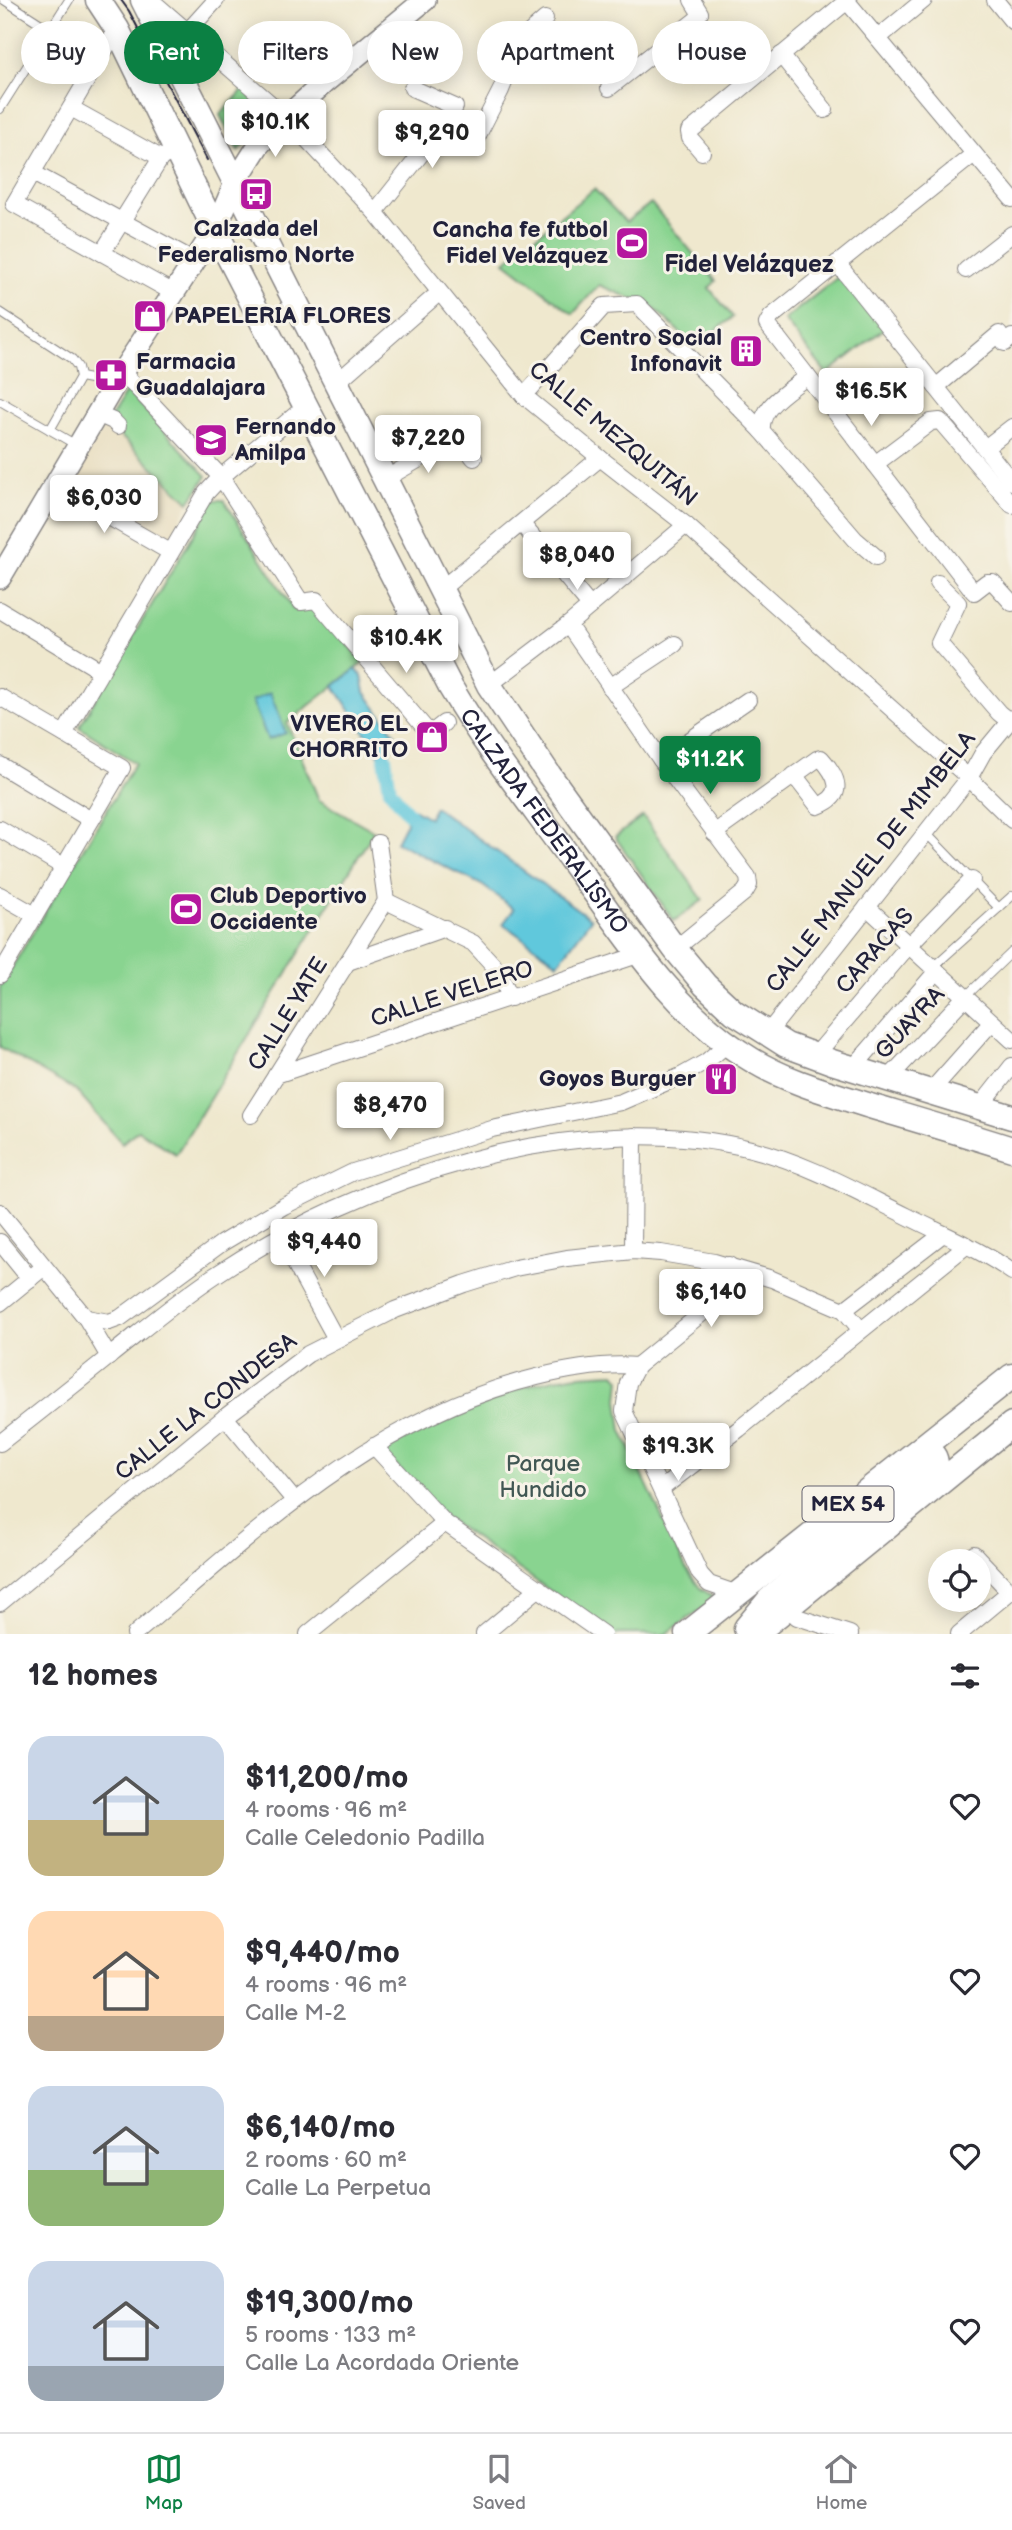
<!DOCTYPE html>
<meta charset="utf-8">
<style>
body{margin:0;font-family:"Balsamiq Sans",sans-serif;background:#f2f2f3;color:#2b2b33;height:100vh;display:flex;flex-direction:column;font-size:26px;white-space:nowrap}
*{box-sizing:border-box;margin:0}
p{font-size:23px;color:#7c7c81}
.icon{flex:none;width:38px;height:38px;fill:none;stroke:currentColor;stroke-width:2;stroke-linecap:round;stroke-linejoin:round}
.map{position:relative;height:1634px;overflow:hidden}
.drawer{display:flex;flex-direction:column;background:#fff;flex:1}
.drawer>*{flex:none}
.guide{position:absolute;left:21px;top:21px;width:971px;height:63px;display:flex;gap:14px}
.fabs{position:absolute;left:928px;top:1549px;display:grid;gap:14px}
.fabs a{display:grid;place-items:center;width:63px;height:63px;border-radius:50%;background:#fff;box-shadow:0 4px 18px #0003;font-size:35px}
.price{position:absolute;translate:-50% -60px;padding:0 16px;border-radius:7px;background:#fff;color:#222;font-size:23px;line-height:46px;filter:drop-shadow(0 2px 4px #0008)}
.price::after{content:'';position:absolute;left:50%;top:42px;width:21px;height:16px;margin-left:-10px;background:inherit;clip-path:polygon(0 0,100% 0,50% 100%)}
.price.active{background:#0b8043;color:#fff}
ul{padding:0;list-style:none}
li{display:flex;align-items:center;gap:21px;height:175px;padding:0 28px}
li span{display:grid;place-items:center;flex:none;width:196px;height:140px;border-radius:21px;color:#555}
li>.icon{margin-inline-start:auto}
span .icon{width:84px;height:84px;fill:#fffc;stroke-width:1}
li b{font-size:30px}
h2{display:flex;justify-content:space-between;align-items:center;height:84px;padding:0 28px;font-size:30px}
.tag{padding:0 24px;border-radius:32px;background:#fff;box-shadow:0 4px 18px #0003;font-size:24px;line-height:63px}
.tag.active{background:#0b8043;color:#fff}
.dock{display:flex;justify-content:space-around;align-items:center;height:98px;border-top:2px solid #e1e1e2;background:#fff;font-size:19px;color:#7c7c81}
.dock a{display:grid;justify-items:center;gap:4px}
.dock .active{color:#0b8043}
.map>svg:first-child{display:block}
</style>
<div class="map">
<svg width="1012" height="1634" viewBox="0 0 1012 1634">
<rect width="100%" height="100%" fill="#f7f3e8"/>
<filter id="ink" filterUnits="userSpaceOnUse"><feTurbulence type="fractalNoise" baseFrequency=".0143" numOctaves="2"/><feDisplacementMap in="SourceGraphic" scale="14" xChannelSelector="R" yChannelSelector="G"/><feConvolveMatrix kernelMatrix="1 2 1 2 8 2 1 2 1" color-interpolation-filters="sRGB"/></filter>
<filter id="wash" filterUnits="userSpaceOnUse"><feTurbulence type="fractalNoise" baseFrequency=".00686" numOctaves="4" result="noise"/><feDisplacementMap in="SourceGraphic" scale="28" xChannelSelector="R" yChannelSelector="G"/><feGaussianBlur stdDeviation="1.57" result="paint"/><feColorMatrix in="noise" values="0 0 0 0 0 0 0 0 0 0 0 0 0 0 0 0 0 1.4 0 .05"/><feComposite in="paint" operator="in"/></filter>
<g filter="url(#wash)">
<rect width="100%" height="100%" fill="#efe8ce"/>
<polygon fill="#e6daba" points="107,423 189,502 169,540 71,482"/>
<g fill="#89d490" stroke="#567b66" stroke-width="2">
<polygon points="247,86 276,112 238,151 220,115"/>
<polygon points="594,189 626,222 651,203 716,281 709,288 733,317 695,347 654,308 599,285 573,314 505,262"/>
<polygon points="847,270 890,324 827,374 784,320"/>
<polygon points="127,391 207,476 189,502 107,423"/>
<polygon points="214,500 224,500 294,610 316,608 364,662 287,723 319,800 374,831 176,1154 138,1130 122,1143 76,1091 0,1047 0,987 135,763 79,727"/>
<polygon points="643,816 703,900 674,921 615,837"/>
<path d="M615 1373 620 1379 618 1399 622 1431 685 1567 700 1588 714 1597 712 1602 666 1634H612L443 1516 387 1456 384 1444C444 1418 506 1385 572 1376 586 1374 601 1374 615 1373Z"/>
</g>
<g fill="#60c8dc" stroke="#41758c" stroke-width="2">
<polygon points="356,669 362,676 365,692 397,737 387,756 382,759 334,686"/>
<polygon points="270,693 286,733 268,740 252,701"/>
<polygon points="435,807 591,919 558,963 503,924 514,909 482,885 396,842 413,809 429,818"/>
</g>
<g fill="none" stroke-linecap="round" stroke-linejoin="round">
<polyline stroke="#60c8dc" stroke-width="14" points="385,758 390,790 410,815"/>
</g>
</g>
<g filter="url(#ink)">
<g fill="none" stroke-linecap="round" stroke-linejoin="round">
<g stroke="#888584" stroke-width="10">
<g id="lane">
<polyline points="4,0 49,29"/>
<polyline points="0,109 69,0"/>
<polyline points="0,312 72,359 78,367 80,377 50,430"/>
<polyline points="80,377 112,383"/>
<polyline points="0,401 78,446"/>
<polyline points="926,833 999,908"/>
<polyline points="933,967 1012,896"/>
<polyline points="965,997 1012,952"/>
</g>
</g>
<g stroke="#888584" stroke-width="18">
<g id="street">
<polyline points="151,0 286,117 375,212 524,396 600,458 686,525 969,778 1012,820"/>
<polyline points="846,0 1012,199"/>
<polyline points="995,0 1012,21"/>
<polyline points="117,29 14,204 174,293"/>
<polyline points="188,31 216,0"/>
<polyline points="878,38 924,0"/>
<polyline points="781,55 825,110"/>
<polyline points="609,88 697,19 700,13 692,0"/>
<polyline points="71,108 161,158"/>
<polyline points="444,125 469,141 476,139 501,90 521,40 545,19"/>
<polyline points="702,152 690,138 689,132 847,1"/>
<polyline points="974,154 771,317 767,324 974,592 987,582 993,582 1012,603"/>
<polyline points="33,173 195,261"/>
<polyline points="375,212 444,125 455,107 412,88"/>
<polyline points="102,253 161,158 176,150"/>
<polyline points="837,263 1012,482"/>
<polyline points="966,270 1012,234"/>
<polyline points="122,372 221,477 301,602 316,600 430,734 444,723"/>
<path d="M807 376C791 390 759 406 762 431L855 539 876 557"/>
<polyline points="336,383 433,298"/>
<polyline points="936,387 999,334 1005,343 1012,337"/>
<polyline points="524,396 604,306 637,304 762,431"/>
<polyline points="97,414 113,421 118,426"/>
<polyline points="985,448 1012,427"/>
<polyline points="875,464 931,422 940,421 1012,505"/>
<polyline points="385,479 452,440 463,444 474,458"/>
<polyline points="55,486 170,552"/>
<polyline points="522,524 590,606"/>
<polyline points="938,583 958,603 939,643 999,713 1009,721"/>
<polyline points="440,590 600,458"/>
<polyline points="0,610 101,671"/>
<polyline points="568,625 661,760 748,877 749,885 745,892 675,949"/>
<polyline points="372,647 412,612"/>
<polyline points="489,685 568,625 686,525"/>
<polyline points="610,687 675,644"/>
<polyline points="0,697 122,768 0,975"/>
<polyline points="64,734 206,493 221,477 305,407"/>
<polyline points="661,760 748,700"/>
<polyline points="0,765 91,820"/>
<polyline points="0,829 64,867"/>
<path d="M714 833 817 759 821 758C837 776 847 795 818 806L794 775"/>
<polyline points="378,843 386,901"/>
<polyline points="0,895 35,915"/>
<polyline points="386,901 473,943 497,969 511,998"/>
<polyline points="867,907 1012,1040"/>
<polyline points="348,962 445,928"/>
<polyline points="767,1034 969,778 983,753 1012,718"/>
<polyline points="815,1056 909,945 972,880"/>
<polyline points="853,1068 937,971"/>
<polyline points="276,1075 641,954"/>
<polyline points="888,1079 965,997"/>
<polyline points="929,1093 992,1022"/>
<polyline points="979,1108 1012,1066"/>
<polyline points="251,1115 386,901"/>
<polyline points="0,1212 86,1318 109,1357"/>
<polyline points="280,1236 336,1339"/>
<polyline points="0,1242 30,1279"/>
<polyline points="633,1251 634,1136"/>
<polyline points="0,1303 44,1267"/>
<polyline points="844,1310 943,1234"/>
<polyline points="86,1318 109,1322 120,1318 222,1243 284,1206 353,1172 492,1129 621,1102 681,1076 706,1062 727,1044"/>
<polyline points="637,1366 628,1383 624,1411 700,1574 709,1584 735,1593"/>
<polyline points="225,1417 294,1500"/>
<path d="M0 1443C37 1414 74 1385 111 1355 145 1328 178 1300 214 1276 361 1178 576 1106 751 1149 807 1163 856 1191 907 1216 942 1234 980 1249 1012 1272"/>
<polyline points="374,1446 445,1523 603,1634"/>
<polyline points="661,1489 739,1429 967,1245"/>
<polyline points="974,1554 1010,1592"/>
<polyline points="0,1603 225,1417 308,1354 395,1310 464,1284 515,1268 567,1258 633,1251 661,1253 714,1262 772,1279 844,1310 861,1330"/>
<polyline points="788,1607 797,1617 850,1634"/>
<path d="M135 1634C258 1530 376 1416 537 1377 569 1369 604 1363 637 1366L717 1301C728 1289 731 1281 729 1265"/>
<polyline points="308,1634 445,1523"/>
<polyline points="484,1634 539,1588"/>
<polyline points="959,1634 1012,1590"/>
</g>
</g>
<g stroke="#888584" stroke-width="24">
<polyline id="secondary" points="0,578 122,372 215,230 236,181 258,146 271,131 324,83 425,0"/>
</g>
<g stroke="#888584" stroke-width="27">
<g id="primary">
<path id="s1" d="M98 0 117 29 215 230 451 688C487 749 531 804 572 861 625 933 673 1013 752 1060 788 1082 830 1093 870 1106 917 1120 965 1134 1012 1149"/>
<polyline points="143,0 489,685 549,775 675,949 705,985 734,1012 786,1045 832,1062 1012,1117"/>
<path d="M746 1628 769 1600 901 1488 933 1468 936 1463C935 1455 932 1452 923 1452L908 1463"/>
<polyline points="687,1634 1012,1376"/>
<polyline points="755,1634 1012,1424"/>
</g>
</g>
<use href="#lane" stroke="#fff" stroke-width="8"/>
<use href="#street" stroke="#fff" stroke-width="16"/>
<use href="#secondary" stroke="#fff" stroke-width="21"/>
<use href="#primary" stroke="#fff" stroke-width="24"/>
<polyline stroke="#22223b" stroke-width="2" points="121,0 129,11 207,160"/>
</g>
</g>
<defs>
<g id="bus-square" transform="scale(1.75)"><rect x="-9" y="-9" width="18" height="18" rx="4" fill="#b5179e" stroke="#f7f3e8"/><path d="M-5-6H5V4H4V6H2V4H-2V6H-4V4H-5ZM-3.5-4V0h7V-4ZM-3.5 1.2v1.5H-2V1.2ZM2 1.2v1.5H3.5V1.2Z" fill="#fff"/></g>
<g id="stadium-square" transform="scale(1.75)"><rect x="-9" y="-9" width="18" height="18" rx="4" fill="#b5179e" stroke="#f7f3e8"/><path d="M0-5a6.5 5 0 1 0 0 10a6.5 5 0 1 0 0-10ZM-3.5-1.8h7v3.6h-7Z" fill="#fff"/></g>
<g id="shop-square" transform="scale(1.75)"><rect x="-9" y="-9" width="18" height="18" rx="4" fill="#b5179e" stroke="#f7f3e8"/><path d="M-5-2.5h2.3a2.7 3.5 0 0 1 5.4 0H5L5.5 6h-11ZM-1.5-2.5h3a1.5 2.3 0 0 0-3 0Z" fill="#fff"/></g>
<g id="building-square" transform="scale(1.75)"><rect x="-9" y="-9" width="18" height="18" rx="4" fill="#b5179e" stroke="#f7f3e8"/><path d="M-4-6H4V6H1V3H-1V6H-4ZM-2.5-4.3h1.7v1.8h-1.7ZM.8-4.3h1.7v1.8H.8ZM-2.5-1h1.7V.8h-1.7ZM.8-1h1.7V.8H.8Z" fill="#fff"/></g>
<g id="pharmacy-square" transform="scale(1.75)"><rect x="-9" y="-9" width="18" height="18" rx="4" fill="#b5179e" stroke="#f7f3e8"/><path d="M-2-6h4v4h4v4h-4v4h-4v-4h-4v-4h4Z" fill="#fff"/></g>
<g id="school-square" transform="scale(1.75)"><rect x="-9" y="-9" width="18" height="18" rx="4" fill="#b5179e" stroke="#f7f3e8"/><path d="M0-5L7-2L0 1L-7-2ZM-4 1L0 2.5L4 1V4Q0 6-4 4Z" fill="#fff"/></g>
<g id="restaurant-square" transform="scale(1.75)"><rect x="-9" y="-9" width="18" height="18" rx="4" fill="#b5179e" stroke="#f7f3e8"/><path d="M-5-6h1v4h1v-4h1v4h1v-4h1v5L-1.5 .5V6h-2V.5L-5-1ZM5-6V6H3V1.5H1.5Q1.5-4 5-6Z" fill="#fff"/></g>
</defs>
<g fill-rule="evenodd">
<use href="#bus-square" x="256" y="194"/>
<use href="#stadium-square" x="632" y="243"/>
<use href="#shop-square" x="150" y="316"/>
<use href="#building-square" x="746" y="351"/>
<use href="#pharmacy-square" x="111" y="375"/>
<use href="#school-square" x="211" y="440"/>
<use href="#shop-square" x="432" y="737"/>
<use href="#stadium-square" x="186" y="909"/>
<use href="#restaurant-square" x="721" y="1079"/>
</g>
<g text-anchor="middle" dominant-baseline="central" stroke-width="6" stroke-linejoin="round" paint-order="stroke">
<rect fill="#f7f3e8" stroke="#62616f" stroke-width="2" x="802.5" y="1486.5" width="91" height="35" rx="5"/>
<g font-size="21" font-weight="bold" fill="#22223b">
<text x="848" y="1504">MEX 54</text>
</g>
<g font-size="23" font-weight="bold" fill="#22223b" stroke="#f7f3e8" text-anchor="end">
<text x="256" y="229" text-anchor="middle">Calzada del<tspan x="256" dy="26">Federalismo Norte</tspan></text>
<text x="608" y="230">Cancha fe futbol<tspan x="608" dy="26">Fidel Velázquez</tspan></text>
<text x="174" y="316" text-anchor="start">PAPELERIA FLORES</text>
<text x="722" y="338">Centro Social<tspan x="722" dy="26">Infonavit</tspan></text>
<text x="136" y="362" text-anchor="start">Farmacia<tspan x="136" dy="26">Guadalajara</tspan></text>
<text x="235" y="427" text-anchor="start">Fernando<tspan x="235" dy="26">Amilpa</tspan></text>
<text x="408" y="724">VIVERO EL<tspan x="408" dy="26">CHORRITO</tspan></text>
<text x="210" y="896" text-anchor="start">Club Deportivo<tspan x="210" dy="26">Occidente</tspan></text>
<text x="696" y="1079">Goyos Burguer</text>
</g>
<g font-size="23" fill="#22223b" stroke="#f7f3e8">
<text transform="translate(613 434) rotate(40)">CALLE MEZQUITÁN</text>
<text stroke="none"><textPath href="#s1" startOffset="936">CALZADA FEDERALISMO</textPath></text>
<text transform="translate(871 862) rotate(-52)">CALLE MANUEL DE MIMBELA</text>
<text transform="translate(875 951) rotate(-49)">CARACAS</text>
<text transform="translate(452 994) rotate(-18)">CALLE VELERO</text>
<text transform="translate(288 1014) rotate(-58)">CALLE YATE</text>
<text transform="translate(910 1023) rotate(-47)">GUAYRA</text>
<text transform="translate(206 1407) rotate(-38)">CALLE LA CONDESA</text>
</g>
<g font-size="23" fill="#415754" stroke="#f7f3e8">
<text x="543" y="1464">Parque<tspan x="543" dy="26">Hundido</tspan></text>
</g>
<g font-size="24" font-weight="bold" fill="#22223b" stroke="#f7f3e8">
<text x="749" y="264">Fidel Velázquez</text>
</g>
</g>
</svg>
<div class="fabs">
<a><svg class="icon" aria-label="locate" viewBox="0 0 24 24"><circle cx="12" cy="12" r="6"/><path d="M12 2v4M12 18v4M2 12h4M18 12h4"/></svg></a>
</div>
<b class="price" style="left:275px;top:159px">$10.1K</b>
<b class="price" style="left:432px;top:170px">$9,290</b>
<b class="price" style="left:871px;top:428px">$16.5K</b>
<b class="price" style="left:428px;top:475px">$7,220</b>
<b class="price" style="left:104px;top:535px">$6,030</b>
<b class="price" style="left:577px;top:592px">$8,040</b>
<b class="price" style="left:406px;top:675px">$10.4K</b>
<b class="price active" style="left:710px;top:796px">$11.2K</b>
<b class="price" style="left:390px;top:1142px">$8,470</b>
<b class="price" style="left:324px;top:1279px">$9,440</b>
<b class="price" style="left:711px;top:1329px">$6,140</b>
<b class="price" style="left:678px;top:1483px">$19.3K</b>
<div class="guide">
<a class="tag">Buy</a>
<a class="tag active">Rent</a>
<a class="tag">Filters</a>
<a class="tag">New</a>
<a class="tag">Apartment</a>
<a class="tag">House</a>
</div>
</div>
<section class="drawer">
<h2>12 homes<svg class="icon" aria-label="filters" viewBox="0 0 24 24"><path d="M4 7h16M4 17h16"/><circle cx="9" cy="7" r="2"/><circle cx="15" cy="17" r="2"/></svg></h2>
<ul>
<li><span style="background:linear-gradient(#c9d6e8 60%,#c2b280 0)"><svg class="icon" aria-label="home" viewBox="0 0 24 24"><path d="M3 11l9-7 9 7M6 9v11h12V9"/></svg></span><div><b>$11,200/mo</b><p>4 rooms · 96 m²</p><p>Calle Celedonio Padilla</p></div><svg class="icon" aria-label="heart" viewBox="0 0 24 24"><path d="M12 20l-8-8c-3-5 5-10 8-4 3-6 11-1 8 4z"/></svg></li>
<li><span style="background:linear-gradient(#ffd9b3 75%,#b9a48a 0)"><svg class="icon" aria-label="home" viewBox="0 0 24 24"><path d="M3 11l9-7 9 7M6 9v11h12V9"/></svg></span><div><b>$9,440/mo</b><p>4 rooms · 96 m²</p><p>Calle M-2</p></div><svg class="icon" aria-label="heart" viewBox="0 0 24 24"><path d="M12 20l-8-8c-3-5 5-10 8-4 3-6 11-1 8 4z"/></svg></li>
<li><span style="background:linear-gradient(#c9d6e8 60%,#8fb573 0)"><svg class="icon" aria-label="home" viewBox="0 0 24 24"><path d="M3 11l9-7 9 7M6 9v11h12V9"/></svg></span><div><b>$6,140/mo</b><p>2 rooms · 60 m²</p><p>Calle La Perpetua</p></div><svg class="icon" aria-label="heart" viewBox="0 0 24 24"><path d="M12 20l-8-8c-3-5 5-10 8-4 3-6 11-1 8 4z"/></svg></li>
<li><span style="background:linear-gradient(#c9d6e8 75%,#9aa5b1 0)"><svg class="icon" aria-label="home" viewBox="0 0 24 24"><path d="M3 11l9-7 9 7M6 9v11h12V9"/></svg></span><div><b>$19,300/mo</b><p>5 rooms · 133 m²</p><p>Calle La Acordada Oriente</p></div><svg class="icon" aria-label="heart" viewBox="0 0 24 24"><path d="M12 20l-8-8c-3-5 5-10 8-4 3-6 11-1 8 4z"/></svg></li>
</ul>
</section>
<nav class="dock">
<a class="active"><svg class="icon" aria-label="map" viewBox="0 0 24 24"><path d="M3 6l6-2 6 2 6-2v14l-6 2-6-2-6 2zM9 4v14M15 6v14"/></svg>Map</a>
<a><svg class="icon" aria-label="saved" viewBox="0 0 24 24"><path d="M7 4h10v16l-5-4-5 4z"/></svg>Saved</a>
<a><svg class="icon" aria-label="home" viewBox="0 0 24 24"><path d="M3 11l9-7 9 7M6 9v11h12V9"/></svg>Home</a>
</nav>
